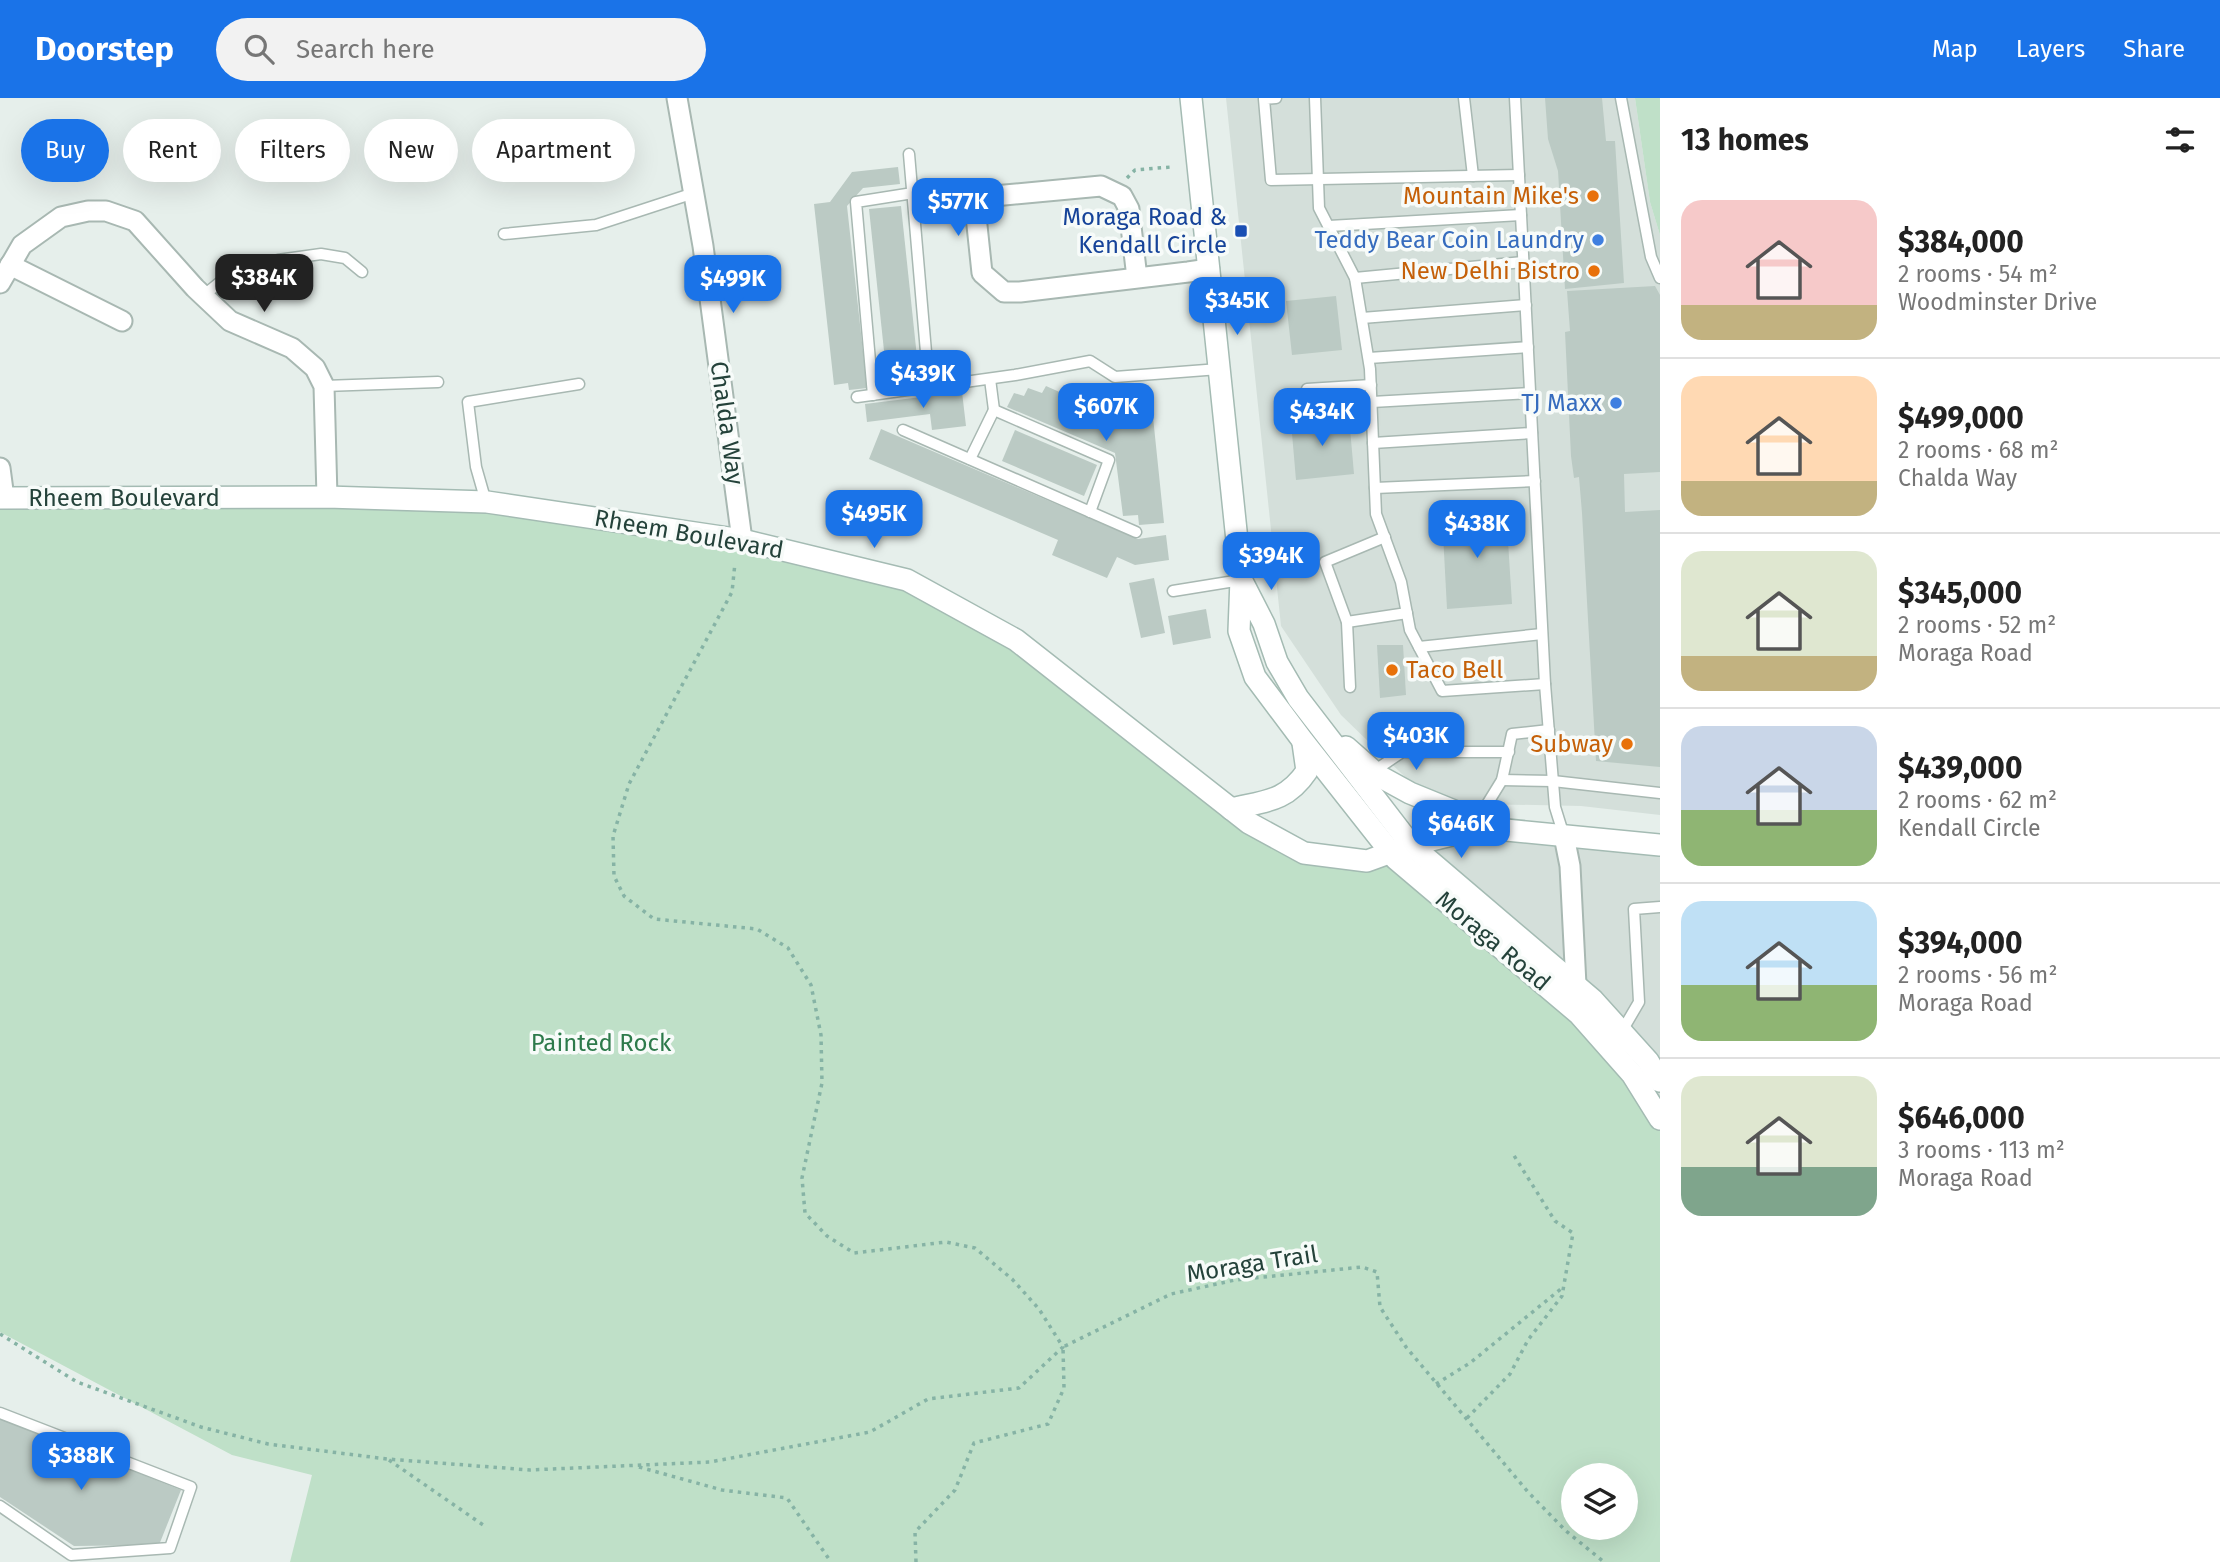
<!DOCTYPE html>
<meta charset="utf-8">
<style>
body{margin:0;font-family:"Fira Sans",sans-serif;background:#f2f2f2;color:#222;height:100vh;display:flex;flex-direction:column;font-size:26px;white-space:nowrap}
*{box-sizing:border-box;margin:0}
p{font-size:23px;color:#767676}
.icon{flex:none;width:38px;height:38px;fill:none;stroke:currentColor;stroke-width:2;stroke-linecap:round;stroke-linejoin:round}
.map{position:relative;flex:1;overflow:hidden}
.details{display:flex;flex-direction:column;background:#fff;width:560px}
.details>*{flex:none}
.guide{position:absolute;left:21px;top:21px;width:665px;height:63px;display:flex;gap:14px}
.buttons{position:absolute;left:1561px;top:1365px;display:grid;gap:14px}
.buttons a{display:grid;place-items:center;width:77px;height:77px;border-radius:50%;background:#fff;box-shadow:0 7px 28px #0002;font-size:35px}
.price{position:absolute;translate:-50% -60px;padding:0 16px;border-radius:14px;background:#1a73e8;color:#fff;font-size:23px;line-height:46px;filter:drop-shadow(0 2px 4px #0008)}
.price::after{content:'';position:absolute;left:50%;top:42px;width:21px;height:16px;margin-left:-10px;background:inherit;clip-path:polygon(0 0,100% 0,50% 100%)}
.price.on{background:#222;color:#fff}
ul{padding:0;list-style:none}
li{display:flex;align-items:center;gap:21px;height:175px;padding:0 21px}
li+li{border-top:2px solid #e0e0e0}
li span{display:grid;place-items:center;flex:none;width:196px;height:140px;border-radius:21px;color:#555}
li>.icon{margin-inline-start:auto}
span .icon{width:84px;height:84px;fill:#fffc;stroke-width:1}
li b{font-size:30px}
h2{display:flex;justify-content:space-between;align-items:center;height:84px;padding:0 21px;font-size:30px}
.chip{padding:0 24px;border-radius:32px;background:#fff;box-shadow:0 7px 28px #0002;font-size:24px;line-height:63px}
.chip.on{background:#1a73e8;color:#fff}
header{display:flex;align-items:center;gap:42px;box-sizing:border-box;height:98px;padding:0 35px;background:#1a73e8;color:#fff}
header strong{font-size:33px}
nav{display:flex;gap:38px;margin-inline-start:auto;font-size:24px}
.search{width:490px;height:63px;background:#f2f2f2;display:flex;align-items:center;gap:18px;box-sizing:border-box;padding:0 24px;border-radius:38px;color:#767676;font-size:26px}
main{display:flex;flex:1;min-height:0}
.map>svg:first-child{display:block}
</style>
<header>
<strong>Doorstep</strong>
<div class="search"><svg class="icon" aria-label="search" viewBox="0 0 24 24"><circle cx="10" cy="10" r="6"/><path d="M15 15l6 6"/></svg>Search here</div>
<nav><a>Map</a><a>Layers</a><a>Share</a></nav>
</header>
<main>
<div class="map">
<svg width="1660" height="1464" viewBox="0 0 1660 1464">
<rect width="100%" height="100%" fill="#e6efeb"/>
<g fill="#d4dfda">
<polygon points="1226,0 1635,0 1650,104 1660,137 1660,717 1581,708 1432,705 1341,617 1281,528"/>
<polygon points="1472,732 1660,747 1660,1021 1411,746"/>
</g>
<g fill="#bfe0c8" fill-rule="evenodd">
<polygon points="1635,0 1660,0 1660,137 1650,104"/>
<path d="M0 400 487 404 907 482 1016 542 1280 744 1393 756 1579 916 1660 1023V1464H290L312 1377 232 1357 0 1234ZM1573 1377H1626V1430H1573Z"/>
</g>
<g fill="#bbcac4">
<polygon points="1545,0 1602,0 1606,43 1615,43 1624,185 1565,191 1558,73 1548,41"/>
<polygon points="898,69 900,86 863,90 847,108 867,290 849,292 848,285 834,287 814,106 830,104 852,74"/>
<polygon points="901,108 919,278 887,281 869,111"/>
<polygon points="1655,188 1660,197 1660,374 1624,376 1625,414 1660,412 1660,669 1596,663 1582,415 1579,379 1574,380 1571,358 1565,234 1570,233 1567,193"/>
<polygon points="1336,198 1342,252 1292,257 1286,203"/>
<polygon points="1046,288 1073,300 1077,293 1128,315 1125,322 1153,319 1164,425 1139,427 1138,417 1123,418 1115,355 1007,309 1014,295 1024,298 1028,290 1042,295"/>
<polygon points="962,294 966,328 932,332 930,316 867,324 865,306"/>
<polygon points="1349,319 1354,376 1296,382 1291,324"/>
<polygon points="881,331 1138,441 1166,437 1169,462 1135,467 1117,459 1107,480 1052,457 1058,442 869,361"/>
<polygon points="1015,332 1097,367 1084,398 1002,363"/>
<polygon points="1506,412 1512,506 1447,511 1442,417"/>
<polygon points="1154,480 1165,535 1141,540 1129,485"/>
<polygon points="1206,511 1211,540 1173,547 1168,518"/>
<polygon points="1377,547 1403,547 1406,597 1380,600"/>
<polygon points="0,1320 181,1392 159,1447 74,1448 0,1399"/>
</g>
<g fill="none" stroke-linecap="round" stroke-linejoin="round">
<g stroke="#a8b8b2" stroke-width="13">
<g id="lane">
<polyline points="1276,0 1264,1 1271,82 1519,77"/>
<polyline points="1315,0 1319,110 1355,180 1370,271 1376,416 1401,484 1410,532 1442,593 1545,586"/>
<polyline points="1464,0 1473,78"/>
<polyline points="1515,0 1545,586 1555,709 1564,738"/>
<polyline points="1621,0 1651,159 1660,180"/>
<polyline points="909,56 929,289"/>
<polyline points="1329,128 1521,117"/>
<polyline points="504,136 596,127 694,95"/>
<polyline points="1355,180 1523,164"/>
<polyline points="203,198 235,172 278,162 321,156 345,160 362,174"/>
<polyline points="1362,220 1526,207"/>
<polyline points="1369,260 1528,249"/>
<polyline points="990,281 994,312"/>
<polyline points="324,288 438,284"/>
<polyline points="1307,291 1371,287"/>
<polyline points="873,297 856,104 913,95"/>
<polyline points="857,299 1015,277 1090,263 1115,279 1219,271"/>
<polyline points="1372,304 1530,295"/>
<polyline points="903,332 1136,434"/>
<polyline points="1373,345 1532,335"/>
<polyline points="970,361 994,312 1109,362 1090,414"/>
<polyline points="1375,390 1535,383"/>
<polyline points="486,404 476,369 468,304 579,286"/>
<polyline points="1173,493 1241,482"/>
<polyline points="1347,524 1407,515"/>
<polyline points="1419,549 1542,536"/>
<polyline points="1350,589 1347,524 1325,464 1385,439"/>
<polyline points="1374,673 1402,654 1509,654"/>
<polyline points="1502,682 1553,683 1660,695"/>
<polyline points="1478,721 1502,682 1512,636 1549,632"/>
<polyline points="1622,933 1639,904 1634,811 1660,809"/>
<polyline points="0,1315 191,1389 170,1450 71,1457 0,1408"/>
</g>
</g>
<g stroke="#a8b8b2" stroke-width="23">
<g id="street">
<polyline points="677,0 703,148 742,442"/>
<polyline points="10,167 122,223"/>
<polyline points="1137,180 1129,111 1122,98 1101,88 994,98 976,118 982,175 1004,194 1020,194 1188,174 1209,171"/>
<polyline points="0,185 22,147 61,119 88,113 106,113 135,123 195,190 230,223 292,250 315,270 324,288 327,399"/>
<polyline points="0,370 4,400"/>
<polyline points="1564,738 1570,768 1576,887"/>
</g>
</g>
<g stroke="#a4bbb3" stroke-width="24">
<g id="secondary">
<polyline points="1191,0 1241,481 1239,533 1255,579 1303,643 1396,761 1579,916 1632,976 1660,1021"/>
<polyline points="0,400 327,399 487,404 742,442 907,482 1016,542 1249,725 1304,755 1367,763 1411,747 1472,732 1496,731 1660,747"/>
<polyline points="1242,483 1264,526 1277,564 1298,600 1411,747 1593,902 1648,963 1660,983"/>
<polyline points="1346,649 1379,678 1410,695 1491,728"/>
<path d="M1231 711C1265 703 1286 704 1307 673L1303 645"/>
</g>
</g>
<g stroke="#86b3a5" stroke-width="3.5" stroke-dasharray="3.5 5" stroke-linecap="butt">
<polyline points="1127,80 1135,72 1171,69"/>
<polyline points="0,1236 77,1284 201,1329 268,1346 387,1361 530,1372 710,1364 870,1334 928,1301 1019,1290 1063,1249 1039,1211 1012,1181 975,1150 946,1144 854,1155 827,1138 805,1115 802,1080 822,985 821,937 811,887 788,850 757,831 654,821 624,798 614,778 613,738 629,686 732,494 735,465"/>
<polyline points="1436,1286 1470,1265 1562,1190"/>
<polyline points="1467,1320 1510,1276 1528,1242 1562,1198 1573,1135 1555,1123 1513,1056"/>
<polyline points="389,1362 486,1429"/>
<polyline points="639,1369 722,1392 787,1400 831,1464"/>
<polyline points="916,1464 915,1434 955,1392 974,1345 1048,1326 1064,1290 1063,1249 1171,1196 1235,1182 1362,1169 1377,1174 1380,1209 1406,1249 1528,1394 1566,1433 1604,1464"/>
</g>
<use href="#lane" stroke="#fff" stroke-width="10"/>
<use href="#street" stroke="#fff" stroke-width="19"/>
<use href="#secondary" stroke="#fff" stroke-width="21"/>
</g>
<g fill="#e8710a" stroke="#f7fbf9" stroke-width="2.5">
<circle cx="1593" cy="98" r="7"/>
<circle cx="1594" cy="173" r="7"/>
<circle cx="1392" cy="572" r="7"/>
<circle cx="1627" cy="646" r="7"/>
</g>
<rect fill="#1a4fb4" stroke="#f7fbf9" stroke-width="2.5" x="1234" y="126" width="14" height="14" rx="3.5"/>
<g fill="#3f7fe0" stroke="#f7fbf9" stroke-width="2.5">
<circle cx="1598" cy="142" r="7"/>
<circle cx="1616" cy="305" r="7"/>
</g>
<g text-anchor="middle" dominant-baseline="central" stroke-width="7" stroke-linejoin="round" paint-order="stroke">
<g font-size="24" fill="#c56008" stroke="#f7fbf9" text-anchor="end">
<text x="1579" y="98">Mountain Mike's</text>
<text x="1580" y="173">New Delhi Bistro</text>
<text x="1406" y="572" text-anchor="start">Taco Bell</text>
<text x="1613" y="646">Subway</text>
</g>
<g font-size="24" fill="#164399" stroke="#f7fbf9" text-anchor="end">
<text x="1227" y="119">Moraga Road &amp;<tspan x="1227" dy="28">Kendall Circle</tspan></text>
</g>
<g font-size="24" fill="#366cbe" stroke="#f7fbf9" text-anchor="end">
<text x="1584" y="142">Teddy Bear Coin Laundry</text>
<text x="1602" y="305">TJ Maxx</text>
</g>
<g font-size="24" fill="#24423a" stroke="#f7fbf9">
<text transform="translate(727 325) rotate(82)">Chalda Way</text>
<text x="124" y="400">Rheem Boulevard</text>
<text transform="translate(689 436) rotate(10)">Rheem Boulevard</text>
<text transform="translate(1493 843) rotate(40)">Moraga Road</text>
<text transform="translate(1252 1166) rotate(-9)">Moraga Trail</text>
</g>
<g font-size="24" fill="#2d7a4b" stroke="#f7fbf9">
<text x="601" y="945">Painted Rock</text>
</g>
</g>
</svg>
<div class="buttons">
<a><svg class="icon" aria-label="layers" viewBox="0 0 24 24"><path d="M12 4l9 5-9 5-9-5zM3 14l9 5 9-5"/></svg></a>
</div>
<b class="price" style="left:958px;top:140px">$577K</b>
<b class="price on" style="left:264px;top:216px">$384K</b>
<b class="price" style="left:733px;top:217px">$499K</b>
<b class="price" style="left:1237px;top:239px">$345K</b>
<b class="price" style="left:923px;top:312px">$439K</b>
<b class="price" style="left:1106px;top:345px">$607K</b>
<b class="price" style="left:1322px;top:350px">$434K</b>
<b class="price" style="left:874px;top:452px">$495K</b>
<b class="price" style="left:1477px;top:462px">$438K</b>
<b class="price" style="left:1271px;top:494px">$394K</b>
<b class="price" style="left:1416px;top:674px">$403K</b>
<b class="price" style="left:1461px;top:762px">$646K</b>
<b class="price" style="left:81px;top:1394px">$388K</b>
<div class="guide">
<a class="chip on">Buy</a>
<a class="chip">Rent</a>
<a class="chip">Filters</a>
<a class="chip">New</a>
<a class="chip">Apartment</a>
</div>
</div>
<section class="details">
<h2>13 homes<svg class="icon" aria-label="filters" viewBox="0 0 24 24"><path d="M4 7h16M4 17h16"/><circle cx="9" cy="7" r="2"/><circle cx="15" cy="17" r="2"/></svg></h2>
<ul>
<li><span style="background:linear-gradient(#f6c9c9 75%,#c2b280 0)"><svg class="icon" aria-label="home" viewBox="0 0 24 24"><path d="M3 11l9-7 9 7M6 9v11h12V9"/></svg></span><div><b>$384,000</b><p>2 rooms · 54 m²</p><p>Woodminster Drive</p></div></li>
<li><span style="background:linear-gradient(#ffd9b3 75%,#c2b280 0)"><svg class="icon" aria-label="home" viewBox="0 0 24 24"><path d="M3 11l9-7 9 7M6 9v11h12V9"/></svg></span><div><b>$499,000</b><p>2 rooms · 68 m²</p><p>Chalda Way</p></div></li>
<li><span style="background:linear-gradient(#dfe7d0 75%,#c2b280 0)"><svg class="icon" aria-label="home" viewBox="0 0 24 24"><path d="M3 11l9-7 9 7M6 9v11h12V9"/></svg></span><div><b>$345,000</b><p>2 rooms · 52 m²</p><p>Moraga Road</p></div></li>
<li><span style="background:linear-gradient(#c9d6e8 60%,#8fb573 0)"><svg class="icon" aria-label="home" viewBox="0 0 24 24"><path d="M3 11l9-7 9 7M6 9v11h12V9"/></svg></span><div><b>$439,000</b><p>2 rooms · 62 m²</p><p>Kendall Circle</p></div></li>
<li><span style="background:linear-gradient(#bfe0f5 60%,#8fb573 0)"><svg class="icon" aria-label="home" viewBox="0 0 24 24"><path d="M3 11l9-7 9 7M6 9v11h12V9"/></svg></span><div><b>$394,000</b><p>2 rooms · 56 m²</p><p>Moraga Road</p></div></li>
<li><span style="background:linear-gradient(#dfe7d0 65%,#7fa58c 0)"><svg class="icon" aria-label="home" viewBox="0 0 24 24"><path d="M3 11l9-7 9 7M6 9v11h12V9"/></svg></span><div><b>$646,000</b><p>3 rooms · 113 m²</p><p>Moraga Road</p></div></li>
</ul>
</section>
</main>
